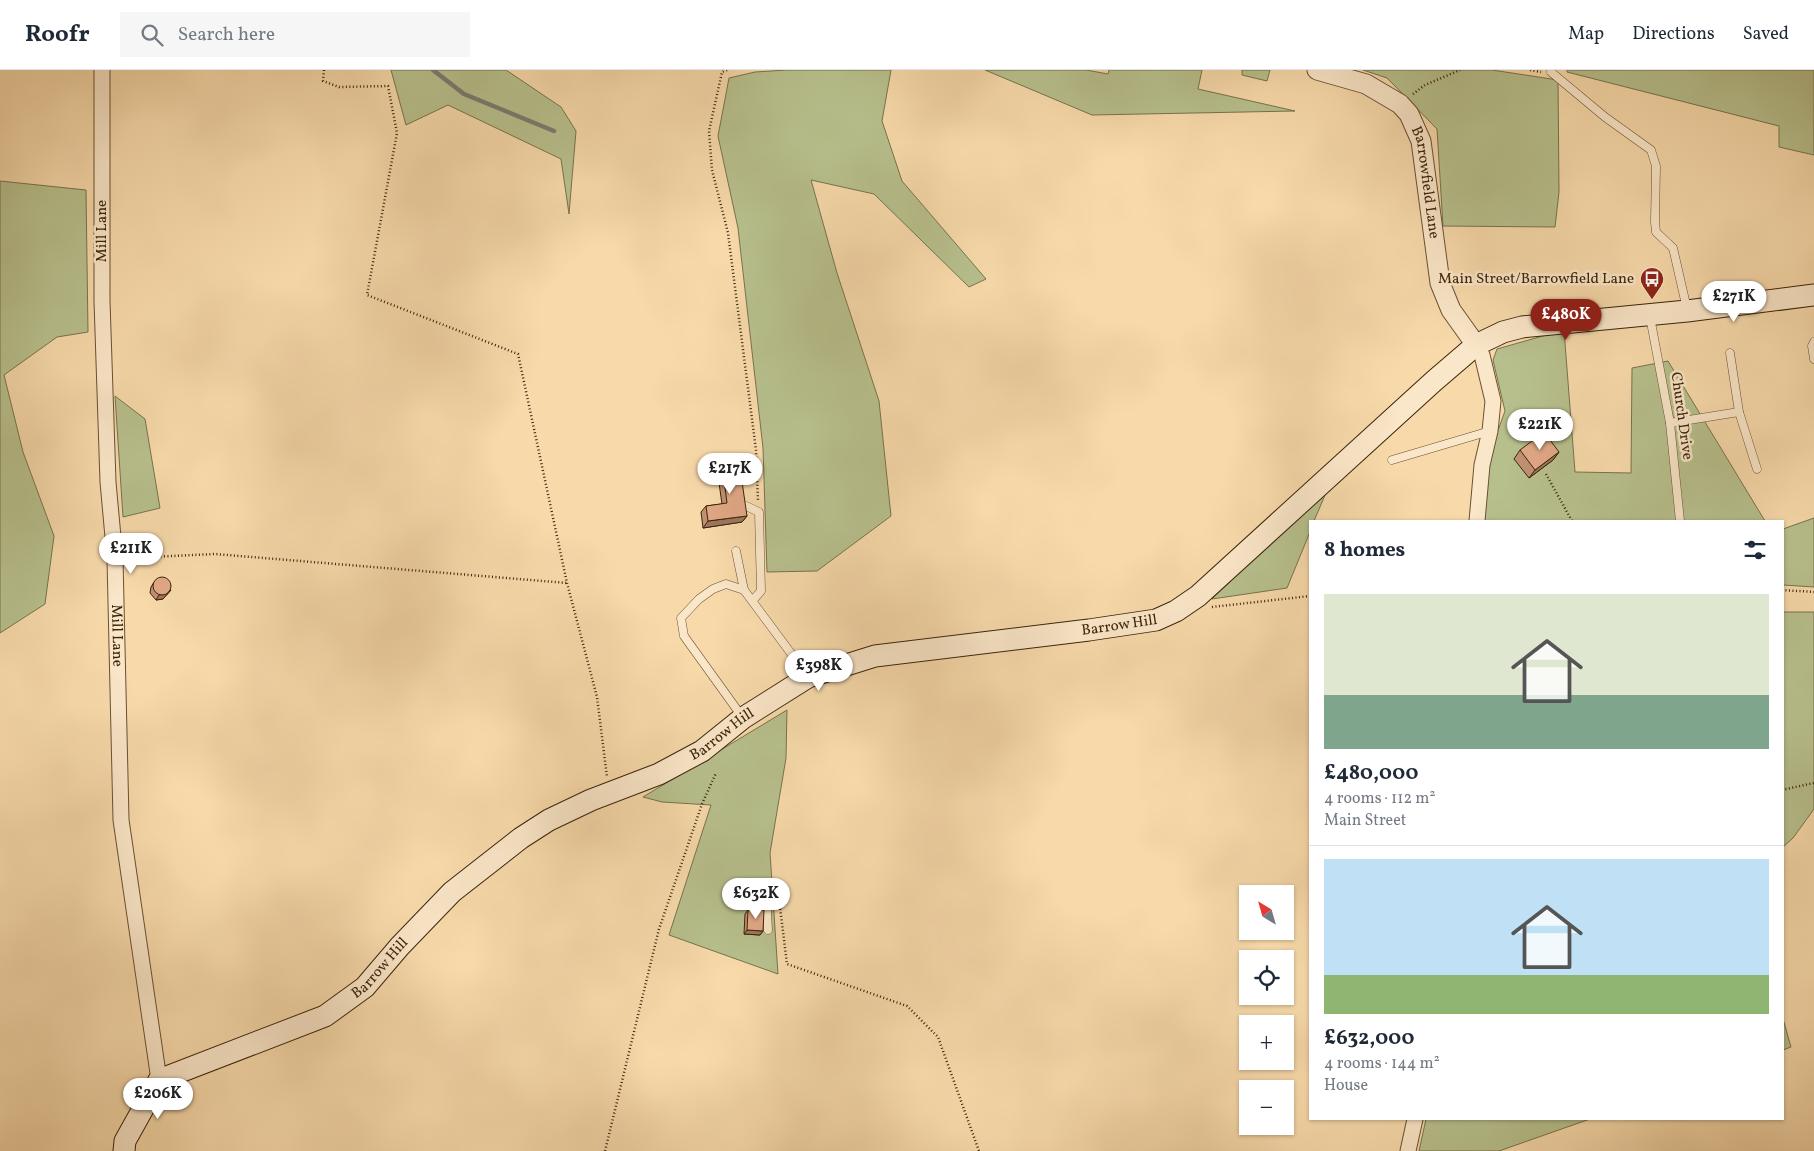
<!DOCTYPE html>
<meta charset="utf-8">
<style>
body{margin:0;font-family:Vollkorn,serif;background:#f6f6f7;color:#1f2937;height:100vh;display:flex;flex-direction:column;font-size:19px;white-space:nowrap}
*{box-sizing:border-box;margin:0}
p{font-size:16px;color:#747a83}
.icon{flex:none;width:28px;height:28px;fill:none;stroke:currentColor;stroke-width:2;stroke-linecap:round;stroke-linejoin:round}
.map{position:relative;flex:1;overflow:hidden}
.drawer{position:absolute;left:1309px;top:450px;width:475px;height:600px;display:flex;flex-direction:column;background:#fff;border-radius:0px;box-shadow:0 1px 4px #0004}
.drawer>*{flex:none}
.needle{width:32px;rotate:323deg}
.controls{position:absolute;left:1239px;top:815px;display:grid;gap:10px}
.controls a{display:grid;place-items:center;width:55px;height:55px;border-radius:0px;background:#fff;box-shadow:0 1px 4px #0004;font-size:25px}
.price{position:absolute;translate:-50% -42px;padding:0 11px;border-radius:18px;background:#fff;color:#222;font-size:16px;line-height:32px;filter:drop-shadow(0 1px 2px #0008)}
.price::after{content:'';position:absolute;left:50%;top:30px;width:15px;height:11px;margin-left:-8px;background:inherit;clip-path:polygon(0 0,100% 0,50% 100%)}
.price.on{background:#8f2418;color:#fff}
ul{padding:0;list-style:none}
li{display:grid;align-content:center;gap:10px;height:265px;padding:0 15px}
li+li{border-top:1px solid #e0e1e3}
li span{display:grid;place-items:center;height:155px;border-radius:0px;color:#555}
li>.icon{margin-inline-start:auto}
span .icon{width:90px;height:90px;fill:#fffc;stroke-width:1}
li b{font-size:21px}
h2{display:flex;justify-content:space-between;align-items:center;height:60px;padding:0 15px;font-size:21px}
header{display:flex;align-items:center;gap:30px;box-sizing:border-box;height:70px;padding:0 25px;background:#fff;border-bottom:1px solid #e0e1e3}
header strong{font-size:24px}
nav{display:flex;gap:28px;margin-inline-start:auto;font-size:18px}
.search{width:350px;height:45px;background:#f6f6f7;display:flex;align-items:center;gap:12px;box-sizing:border-box;padding:0 18px;border-radius:0px;color:#747a83;font-size:19px}
.map>svg:first-child{display:block}
</style>
<header>
<strong>Roofr</strong>
<div class="search"><svg class="icon" aria-label="search" viewBox="0 0 24 24"><circle cx="10" cy="10" r="6"/><path d="M15 15l6 6"/></svg>Search here</div>
<nav><a>Map</a><a>Directions</a><a>Saved</a></nav>
</header>
<div class="map">
<svg width="1814" height="1081" viewBox="0 0 1814 1081">
<rect width="100%" height="100%" fill="#f7d9aa"/>
<filter id="stains"><feTurbulence type="fractalNoise" baseFrequency=".004" numOctaves="4"/><feColorMatrix values="0 0 0 0 .2 0 0 0 0 .09 0 0 0 0 .02 0 0 0 .5 -.17"/></filter>
<radialGradient id="worn" r=".72"><stop offset=".6" stop-color="#630" stop-opacity="0"/><stop offset="1" stop-color="#630" stop-opacity=".3"/></radialGradient>
<g fill="#b7c08d" stroke="#79724c">
<polygon points="391,0 506,0 561,37 576,61 569,144 561,89 448,35 406,55"/>
<polygon points="787,0 891,0 882,51 902,111 986,209 969,217 874,124 811,110 837,203 879,331 891,446 817,501 767,502 763,378 738,158 718,66 729,8 755,2"/>
<polygon points="985,0 1086,0 1108,4 1109,0 1202,0 1198,19 1295,41 1092,45"/>
<polygon points="1242,0 1270,0 1267,11 1242,5"/>
<polygon points="1363,0 1492,0 1558,10 1559,122 1555,157 1443,156 1437,59 1387,8"/>
<polygon points="1567,0 1814,0 1814,85 1779,77 1779,56 1567,2"/>
<polygon points="0,111 86,120 88,262 57,267 4,305 23,382 54,466 45,534 0,563"/>
<polygon points="1564,260 1575,402 1631,403 1632,298 1668,291 1765,451 1484,451 1486,394 1505,341 1493,290 1497,279"/>
<polygon points="115,326 145,349 160,438 123,447"/>
<polygon points="1328,418 1314,451 1310,451 1310,462 1287,518 1212,529"/>
<polygon points="1814,448 1814,517 1783,515 1783,459"/>
<polygon points="1783,542 1814,542 1814,739 1793,768 1783,777"/>
<polygon points="787,640 786,688 770,783 778,904 669,865 711,735 662,732 643,727"/>
<polygon points="1783,949 1791,977 1783,980 1782,980"/>
<polygon points="1426,1049 1590,1049 1499,1081 1419,1081"/>
</g>
<g fill="none" stroke-linecap="round" stroke-linejoin="round">
<polyline stroke="#7a7c71" stroke-width="4.5" points="433,0 464,24 554,61"/>
<g stroke="#6a5133" stroke-width="9">
<g id="service">
<polyline points="1551,2 1605,47 1651,80 1656,96 1655,152 1656,162 1673,178 1687,239"/>
<polyline points="1650,247 1670,353 1680,451"/>
<polyline points="1814,272 1812,276 1814,289"/>
<polyline points="1739,342 1757,399"/>
<polyline points="1670,353 1739,342 1730,283"/>
<polyline points="1392,390 1490,361"/>
<polyline points="746,436 759,442 761,521 753,530"/>
<polyline points="736,481 744,520"/>
<polyline points="743,648 684,566 681,548 699,529 713,519 726,514 744,520 807,605"/>
<polyline points="766,825 768,860"/>
</g>
</g>
<g stroke="#6a5133" stroke-width="17">
<g id="minor">
<path id="s1" d="M102 0V231L108 412 115 489 121 750 159 1010"/>
<polyline points="1476,275 1482,285 1493,331 1490,361 1482,395 1477,451"/>
<polyline points="1408,1081 1415,1049"/>
</g>
</g>
<g stroke="#6a5133" stroke-width="21">
<g id="tertiary">
<path id="s2" d="M1317 0 1366 14 1400 34 1409 44 1421 71 1440 213 1451 240 1476 275"/>
</g>
</g>
<g stroke="#3b240b" stroke-width="23">
<g id="secondary">
<path id="s3" d="M124 1081 125 1071 159 1010 325 946 365 917 400 876 452 822 521 768 549 750 591 730 659 704 702 681 743 648 808 607 875 586 1089 560 1156 550 1176 541 1198 526 1434 311 1476 275 1503 262 1522 257 1687 241 1814 225"/>
</g>
</g>
<g stroke="#3b240b" stroke-width="2.5" stroke-dasharray="1 2.5" stroke-linecap="butt">
<polyline points="324,0 323,11 339,17 388,16 397,63 367,225 518,284 567,513 597,627 607,707"/>
<polyline points="727,0 722,2 709,61 712,100 728,163 756,380 758,431"/>
<polyline points="1530,0 1541,2"/>
<polyline points="1413,24 1425,15 1460,0"/>
<polyline points="1546,404 1572,451"/>
<polyline points="129,488 215,484 567,513"/>
<polyline points="1782,520 1814,522"/>
<polyline points="1212,537 1310,526"/>
<polyline points="1782,720 1814,713"/>
<polyline points="775,829 779,829 787,894 907,936 938,967 979,1081"/>
<polyline points="605,1081 659,859 702,734 716,703"/>
</g>
<use href="#service" stroke="#fae6c8" stroke-width="8"/>
<use href="#minor" stroke="#fae6c8" stroke-width="15"/>
<use href="#tertiary" stroke="#fae6c8" stroke-width="19"/>
<use href="#secondary" stroke="#fae6c8" stroke-width="21"/>
</g>
<g fill="#c29073" stroke="#3b240b">
<polygon points="1520,380 1559,382 1553,390 1529,408 1514,389"/>
<polygon points="722,393 747,446 742,452 703,458 701,442 706,436 722,434 717,399"/>
<polygon points="154,512 171,520 163,529 156,530 150,523 151,517"/>
<polygon points="748,840 763,861 760,865 744,864 745,844"/>
</g>
<g fill="#9e765e" stroke="#3b240b">
<polygon points="1559,382 1553,390 1529,408 1535,400"/>
<polygon points="747,446 742,452 703,458 708,451"/>
<polygon points="171,520 163,529 156,530 159,525"/>
<polygon points="747,860 763,861 760,865 744,864"/>
</g>
<g fill="#e1a886" stroke="#3b240b">
<polygon points="1544,362 1559,382 1535,400 1520,380"/>
<polygon points="739,391 747,446 708,451 706,436 727,433 722,393"/>
<circle cx="162" cy="516" r="9"/>
<polygon points="748,840 764,840 763,861 747,860"/>
</g>
<defs>
<g id="bus-pin" transform="scale(1.25)"><path d="M0 17L-7.5 6A9.5 9.5 0 1 1 7.5 6Z" fill="#8f2418" stroke="#fae6c8"/><path d="M-5-6H5V4H4V6H2V4H-2V6H-4V4H-5ZM-3.5-4V0h7V-4ZM-3.5 1.2v1.5H-2V1.2ZM2 1.2v1.5H3.5V1.2Z" fill="#fff"/></g>
</defs>
<g fill-rule="evenodd">
<use href="#bus-pin" x="1652" y="209"/>
</g>
<g text-anchor="middle" dominant-baseline="central" stroke-width="5" stroke-linejoin="round" paint-order="stroke">
<g font-size="15" fill="#3b240b" stroke="#fae6c8">
<text stroke="none"><textPath href="#s2" startOffset="175">Barrowfield Lane</textPath></text>
<text transform="translate(102 161) rotate(-90)">Mill Lane</text>
<text transform="translate(1681 346) rotate(82)">Church Drive</text>
<text stroke="none"><textPath href="#s3" startOffset="1171">Barrow Hill</textPath></text>
<text stroke="none"><textPath href="#s1" startOffset="566">Mill Lane</textPath></text>
<text stroke="none"><textPath href="#s3" startOffset="751">Barrow Hill</textPath></text>
<text stroke="none"><textPath href="#s3" startOffset="331">Barrow Hill</textPath></text>
</g>
<g font-size="15" fill="#3b240b" stroke="#fae6c8" text-anchor="end">
<text x="1634" y="209">Main Street/Barrowfield Lane</text>
</g>
</g>
<rect width="100%" height="100%" filter="url(#stains)"/>
<rect width="100%" height="100%" fill="url(#worn)"/>
</svg>
<div class="controls">
<a><svg class="needle" viewBox="-14 -14 28 28"><path d="M0-13l5 13h-10z" fill="#e53935"/><path d="M0 13l5-13h-10z" fill="#747a83"/></svg></a>
<a><svg class="icon" aria-label="locate" viewBox="0 0 24 24"><circle cx="12" cy="12" r="6"/><path d="M12 2v4M12 18v4M2 12h4M18 12h4"/></svg></a>
<a>+</a>
<a>−</a>
</div>
<b class="price" style="left:1734px;top:253px">£271K</b>
<b class="price on" style="left:1566px;top:271px">£480K</b>
<b class="price" style="left:1540px;top:381px">£221K</b>
<b class="price" style="left:730px;top:425px">£217K</b>
<b class="price" style="left:131px;top:505px">£211K</b>
<b class="price" style="left:819px;top:622px">£398K</b>
<b class="price" style="left:756px;top:850px">£632K</b>
<b class="price" style="left:158px;top:1050px">£206K</b>
<section class="drawer">
<h2>8 homes<svg class="icon" aria-label="filters" viewBox="0 0 24 24"><path d="M4 7h16M4 17h16"/><circle cx="9" cy="7" r="2"/><circle cx="15" cy="17" r="2"/></svg></h2>
<ul>
<li><span style="background:linear-gradient(#dfe7d0 65%,#7fa58c 0)"><svg class="icon" aria-label="home" viewBox="0 0 24 24"><path d="M3 11l9-7 9 7M6 9v11h12V9"/></svg></span><div><b>£480,000</b><p>4 rooms · 112 m²</p><p>Main Street</p></div></li>
<li><span style="background:linear-gradient(#bfe0f5 75%,#8fb573 0)"><svg class="icon" aria-label="home" viewBox="0 0 24 24"><path d="M3 11l9-7 9 7M6 9v11h12V9"/></svg></span><div><b>£632,000</b><p>4 rooms · 144 m²</p><p>House</p></div></li>
</ul>
</section>
</div>
